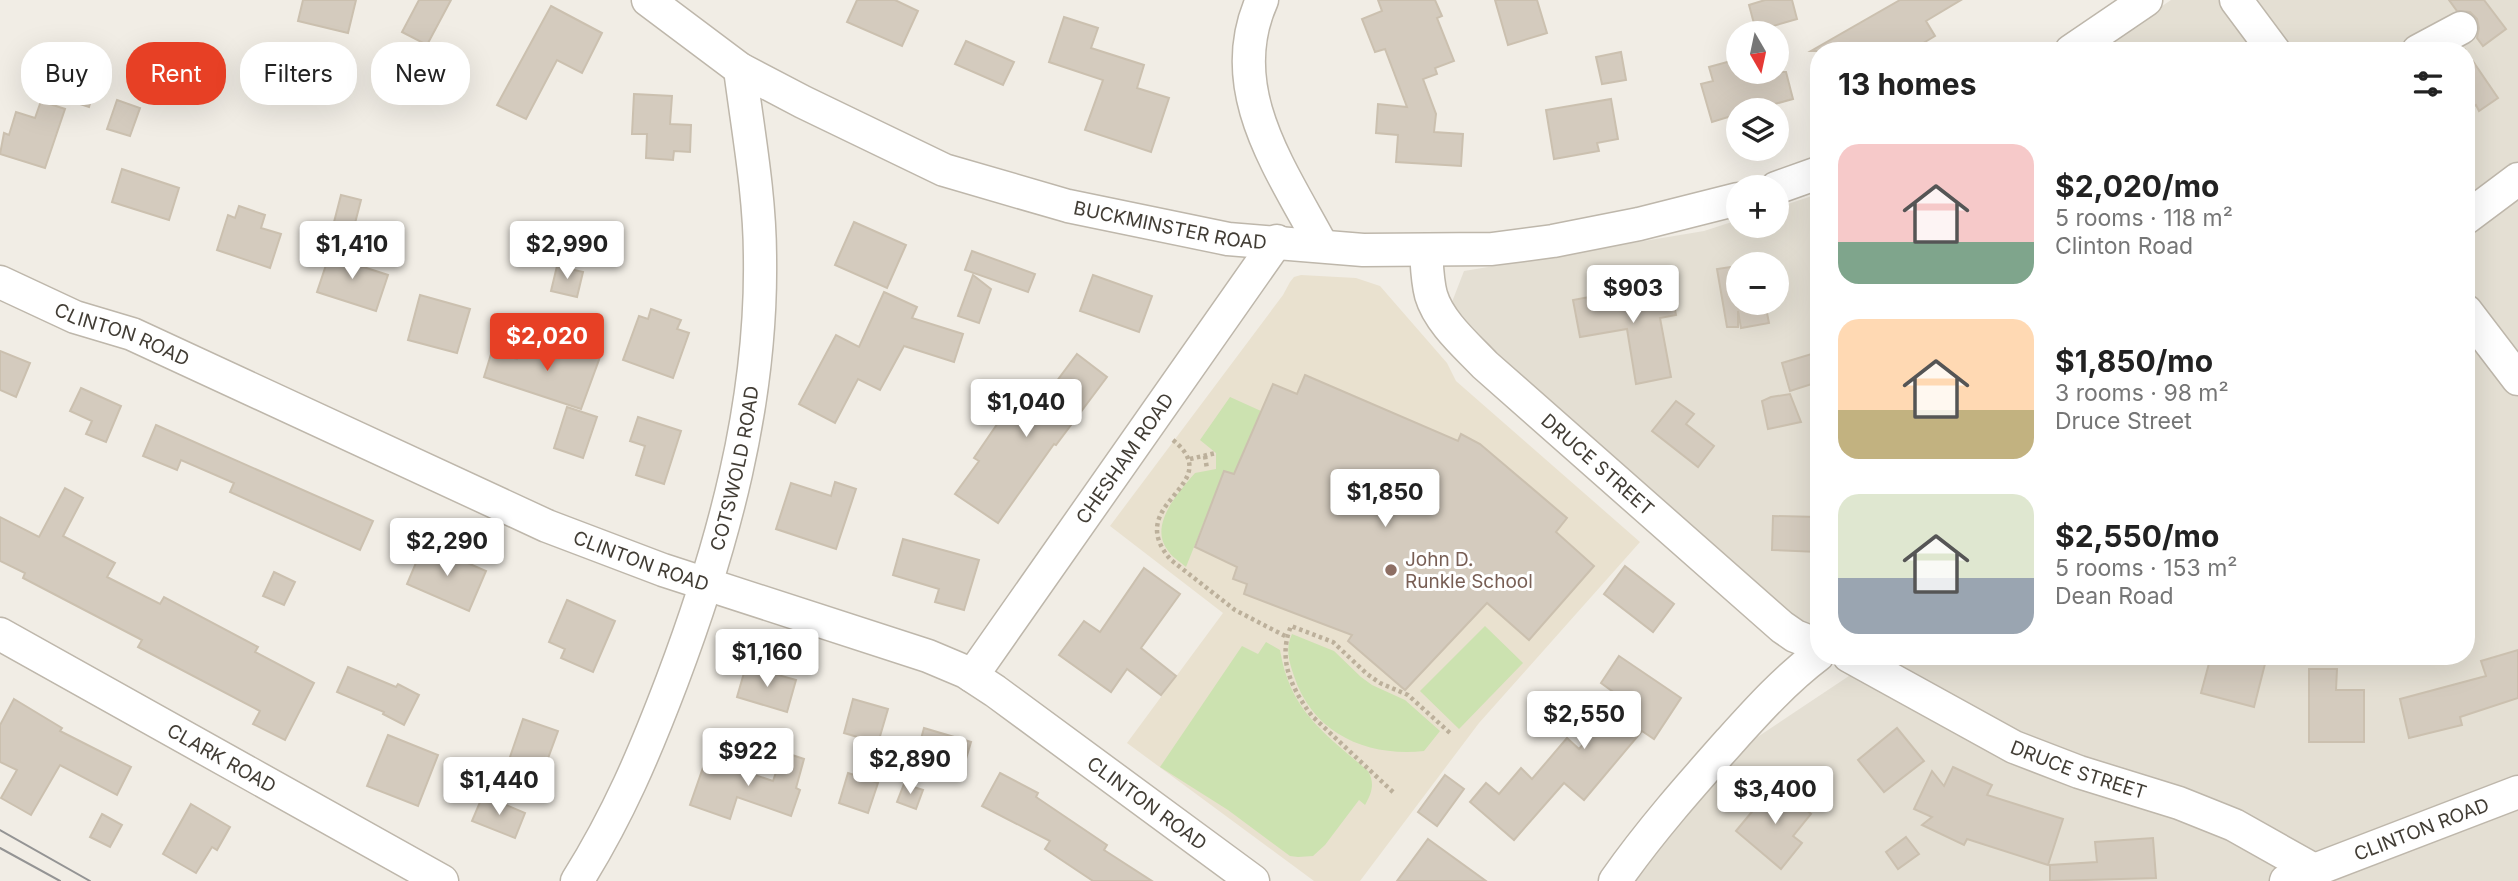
<!DOCTYPE html>
<meta charset="utf-8">
<style>
body{margin:0;font-family:Inter,sans-serif;background:#f2f2f2;color:#222;height:100vh;display:flex;flex-direction:column;font-size:26px;white-space:nowrap}
*{box-sizing:border-box;margin:0}
p{font-size:23px;color:#767676}
.icon{flex:none;width:38px;height:38px;fill:none;stroke:currentColor;stroke-width:2;stroke-linecap:round;stroke-linejoin:round}
.map{position:relative;flex:1;overflow:hidden}
.details{position:absolute;left:1810px;top:42px;width:665px;height:623px;display:flex;flex-direction:column;background:#fff;border-radius:28px;box-shadow:0 7px 28px #0002}
.details>*{flex:none}
.hud{position:absolute;left:21px;top:42px;width:665px;height:63px;display:flex;gap:14px}
.needle{width:46px;rotate:171deg}
.buttons{position:absolute;left:1726px;top:21px;display:grid;gap:14px}
.buttons a{display:grid;place-items:center;width:63px;height:63px;border-radius:50%;background:#fff;box-shadow:0 7px 28px #0002;font-size:35px}
.price{position:absolute;translate:-50% -60px;padding:0 16px;border-radius:7px;background:#fff;color:#222;font-size:23px;line-height:46px;filter:drop-shadow(0 2px 4px #0008)}
.price::after{content:'';position:absolute;left:50%;top:42px;width:21px;height:16px;margin-left:-10px;background:inherit;clip-path:polygon(0 0,100% 0,50% 100%)}
.price.active{background:#e74025;color:#fff}
ul{padding:0;list-style:none}
li{display:flex;align-items:center;gap:21px;height:175px;padding:0 28px}
li span{display:grid;place-items:center;flex:none;width:196px;height:140px;border-radius:21px;color:#555}
li>.icon{margin-inline-start:auto}
span .icon{width:84px;height:84px;fill:#fffc;stroke-width:1}
li b{font-size:30px}
h2{display:flex;justify-content:space-between;align-items:center;height:84px;padding:0 28px;font-size:30px}
.tag{padding:0 24px;border-radius:28px;background:#fff;box-shadow:0 7px 28px #0002;font-size:24px;line-height:63px}
.tag.active{background:#e74025;color:#fff}
.map>svg:first-child{display:block}
</style>
<div class="map">
<svg width="2518" height="881" viewBox="0 0 2518 881">
<rect width="100%" height="100%" fill="#f1ede5"/>
<g fill="#e4dfd3" fill-rule="evenodd">
<polygon points="2171,0 2518,0 2518,881 1632,881 1656,846 1750,742 1879,656 2466,656 2466,51 2096,51"/>
<path d="M1818 194V632L1799 625 1465 326 1452 302 1464 271 1704 231 1738 220V226H1776V208ZM1738 264H1776V303H1738Z"/>
</g>
<polygon fill="#e9e1cf" points="1301,275 1356,278 1380,286 1447,363 1456,381 1640,542 1479,723 1360,881 1314,881 1127,743 1223,613 1110,526 1283,295 1290,282 1294,277"/>
<g fill="#cce2b0">
<path d="M1230 397 1261 411 1234 474 1224 472 1186 567C1181 562 1173 558 1169 552 1147 526 1178 493 1195 473L1216 469V453L1200 440Z"/>
<polygon points="1485,626 1523,663 1459,729 1420,691"/>
<path d="M1292 634 1334 651 1361 677 1372 685 1405 700 1440 731 1424 751C1367 757 1313 734 1294 676 1289 661 1285 649 1292 634Z"/>
<path d="M1266 642 1280 650C1290 711 1324 733 1368 771 1375 783 1372 793 1365 805L1359 800 1325 845 1313 856 1298 857 1290 856 1228 810 1160 767 1242 646 1258 654Z"/>
</g>
<g fill="#d4cbbe" stroke="#cbc0af" stroke-width="2">
<polygon points="303,0 356,0 348,33 298,21"/>
<polygon points="419,0 451,0 427,45 402,32"/>
<polygon points="857,0 895,0 918,11 902,46 847,22"/>
<polygon points="1378,0 1435,0 1442,16 1437,18 1454,61 1435,68 1437,74 1423,79 1436,114 1434,132 1463,134 1461,166 1396,162 1398,135 1376,133 1378,104 1407,107 1385,49 1375,52 1362,19 1382,11"/>
<polygon points="1495,0 1537,0 1547,33 1508,45"/>
<polygon points="1765,0 1792,0 1797,19 1756,31 1749,5"/>
<polygon points="1900,0 1961,0 1926,21 1935,36 1910,51 1811,51"/>
<polygon points="2449,0 2484,0 2506,29 2483,46 2477,38 2479,28 2477,19 2470,12 2457,11"/>
<polygon points="551,6 602,33 582,73 557,60 526,119 497,105"/>
<polygon points="1064,17 1098,28 1091,48 1144,65 1137,88 1169,98 1151,152 1085,130 1103,80 1049,62"/>
<polygon points="966,41 1014,62 1003,85 955,64"/>
<polygon points="2466,51 2498,98 2479,111 2476,105 2466,112"/>
<polygon points="1621,52 1626,80 1602,84 1596,57"/>
<polygon points="195,58 214,64 207,85 187,78"/>
<polygon points="67,59 100,69 89,107 56,96"/>
<polygon points="1738,59 1738,72 1786,72 1793,99 1753,110 1738,110 1738,114 1712,122 1701,84 1713,81 1709,67"/>
<polygon points="634,94 672,96 670,124 691,125 690,152 674,151 673,160 646,158 647,134 632,134"/>
<polygon points="1611,99 1618,139 1597,143 1599,151 1554,159 1546,110"/>
<polygon points="117,100 140,108 130,136 107,129"/>
<polygon points="41,101 65,109 45,168 0,154 4,133 9,135 16,112 35,118"/>
<polygon points="122,169 179,188 169,220 112,202"/>
<polygon points="341,195 361,200 354,227 334,222"/>
<polygon points="239,206 265,215 261,228 281,234 270,268 217,250 228,215 235,218"/>
<polygon points="854,222 906,245 887,288 835,265"/>
<polygon points="332,247 354,255 351,263 388,275 376,311 317,292"/>
<polygon points="972,251 1035,274 1028,292 965,270"/>
<polygon points="557,266 583,272 577,297 551,291"/>
<polygon points="1738,266 1738,303 1765,303 1769,323 1741,328 1738,311 1738,327 1727,327 1717,269"/>
<polygon points="973,275 991,289 979,323 958,316"/>
<polygon points="1093,275 1152,296 1139,332 1080,311"/>
<polygon points="1670,282 1676,315 1660,318 1671,377 1636,384 1627,329 1580,337 1573,300"/>
<polygon points="884,292 917,307 912,318 963,334 954,362 904,346 880,390 858,379 835,423 799,404 836,335 859,347"/>
<polygon points="420,295 470,309 457,353 408,340"/>
<polygon points="651,309 681,320 677,329 689,333 673,378 623,360 639,316 648,319"/>
<polygon points="522,343 565,357 569,345 600,357 581,409 484,377 492,351 517,359"/>
<polygon points="0,351 30,363 16,397 0,390"/>
<polygon points="1818,352 1818,382 1790,391 1782,363"/>
<polygon points="1077,354 1107,377 1056,445 1054,444 998,523 955,494 979,461 974,458 1002,417 987,407 999,390 1033,413"/>
<polygon points="1305,375 1458,441 1461,434 1480,444 1567,518 1556,532 1594,566 1529,640 1487,603 1405,690 1348,641 1352,635 1244,594 1247,584 1233,579 1237,567 1195,547 1224,471 1234,474 1273,384 1297,394"/>
<polygon points="81,388 121,406 106,442 86,434 92,421 70,411"/>
<polygon points="1790,394 1801,422 1768,429 1762,401 1771,397"/>
<polygon points="1676,401 1694,414 1686,424 1714,446 1698,467 1652,431"/>
<polygon points="567,407 597,417 583,458 554,448"/>
<polygon points="638,417 681,431 664,484 636,475 645,446 630,441"/>
<polygon points="156,425 373,521 360,550 230,492 234,483 181,460 177,470 143,456"/>
<polygon points="835,482 856,489 836,549 776,529 791,483 831,496"/>
<polygon points="65,488 83,498 63,536 115,563 107,577 160,604 164,597 258,647 255,652 314,683 285,740 253,724 260,711 138,647 142,640 23,578 25,573 0,561 0,517 39,537"/>
<polygon points="1773,516 1818,517 1818,552 1772,550"/>
<polygon points="903,539 979,560 964,610 935,602 939,589 893,575"/>
<polygon points="424,544 486,571 469,611 407,584"/>
<polygon points="1625,566 1674,604 1653,632 1604,594"/>
<polygon points="1144,568 1180,594 1141,648 1176,676 1161,695 1127,669 1111,692 1059,655 1084,621 1100,632"/>
<polygon points="274,572 295,582 284,605 263,596"/>
<polygon points="567,600 615,621 593,672 561,658 565,649 549,642"/>
<polygon points="2518,650 2518,698 2460,717 2462,725 2409,738 2400,699 2486,676 2481,661"/>
<polygon points="1619,656 1681,698 1654,739 1642,731 1584,800 1564,783 1514,840 1470,802 1486,783 1499,794 1521,768 1532,779 1567,738 1579,749 1613,711 1607,707 1616,694 1601,683"/>
<polygon points="2211,656 2267,656 2254,707 2201,693"/>
<polygon points="746,666 796,680 787,712 737,697"/>
<polygon points="348,667 396,687 398,684 419,695 404,725 383,714 384,712 337,692"/>
<polygon points="2309,669 2337,669 2336,690 2364,690 2364,742 2309,742"/>
<polygon points="14,699 62,728 60,731 131,767 117,795 60,765 31,815 1,798 17,770 0,762 0,725"/>
<polygon points="853,699 888,709 878,743 844,733"/>
<polygon points="523,719 558,731 543,772 509,760"/>
<polygon points="924,728 971,742 963,769 955,766 951,780 913,768"/>
<polygon points="1897,728 1924,761 1884,792 1858,760"/>
<polygon points="388,735 438,755 418,806 367,786"/>
<polygon points="783,752 804,759 796,788 800,790 791,816 737,797 730,819 690,805 706,759 773,781"/>
<polygon points="1953,767 1992,785 1987,795 2063,819 2048,865 1967,839 1964,845 1922,825 1932,817 1914,809 1932,771 1944,786"/>
<polygon points="848,773 878,783 868,813 839,803"/>
<polygon points="1000,773 1038,793 1036,797 1107,845 1104,850 1152,881 1093,881 1045,849 1050,841 982,806"/>
<polygon points="1445,775 1464,789 1437,826 1418,812"/>
<polygon points="904,784 923,790 916,809 897,802"/>
<polygon points="1775,784 1811,814 1793,836 1802,843 1781,869 1736,831"/>
<polygon points="483,795 525,813 515,838 472,821"/>
<polygon points="191,804 230,827 217,850 212,847 196,873 163,854"/>
<polygon points="102,814 122,825 110,847 90,837"/>
<polygon points="1906,837 1919,854 1898,869 1886,852"/>
<polygon points="2153,838 2156,878 2050,881 2050,865 2097,862 2095,842"/>
<polygon points="1428,839 1486,881 1397,881"/>
</g>
<g fill="none" stroke-linecap="round" stroke-linejoin="round">
<g stroke="#beb7ab" stroke-width="35">
<g id="minor">
<path id="s1" d="M648 0 740 69 803 102 944 170 1068 206 1228 239 1363 250 1492 249 1553 241 1639 224 1738 199"/>
<path d="M1262 0C1222 89 1281 169 1322 246"/>
<polyline points="2236,0 2274,51"/>
<polyline points="2071,51 2146,0"/>
<polyline points="2418,51 2461,28"/>
<polyline points="1776,188 1818,173"/>
<polyline points="2466,218 2518,179"/>
<path id="s2" d="M1426 250C1427 265 1427 280 1431 295 1439 322 1466 345 1485 365L1782 627 1795 636 1818 645"/>
<path id="s3" d="M0 282 75 317 132 334 547 526 663 570 928 656 966 672 995 691 1253 881"/>
<polyline points="2466,311 2518,379"/>
<path id="s4" d="M0 634 442 881"/>
<path id="s5" d="M1849 656 2014 747 2079 772 2179 803 2234 825 2314 870"/>
<path id="s6" d="M972 676 1277 241"/>
<path id="s7" d="M577 881C618 816 645 752 672 681 723 546 762 404 760 258 760 195 748 131 740 69"/>
<path d="M1615 881C1650 831 1690 786 1730 741 1758 710 1785 680 1818 655"/>
<path id="s8" d="M2286 881 2518 792"/>
</g>
</g>
<g stroke="#bcb09b" stroke-width="4.5" stroke-dasharray="3.5 3.5" stroke-linecap="butt">
<path d="M1173 440C1229 486 1120 502 1171 560L1235 610 1287 637"/>
<polyline points="1205,456 1207,469"/>
<polyline points="1190,459 1216,453"/>
<path d="M1393 792 1312 716C1292 689 1277 660 1291 626L1333 642 1367 674 1380 683 1408 695 1450 733"/>
</g>
<use href="#minor" stroke="#fff" stroke-width="32"/>
<g stroke="#949494" stroke-width="2">
<polyline points="0,830 90,881"/>
<polyline points="0,848 60,881"/>
</g>
</g>
<circle fill="#8d6e63" stroke="#fff" stroke-width="2.5" cx="1391" cy="570" r="7"/>
<g text-anchor="middle" dominant-baseline="central" stroke-width="6" stroke-linejoin="round" paint-order="stroke">
<g font-size="19" fill="#423d35" stroke="#fff">
<text stroke="none"><textPath href="#s1" startOffset="576">BUCKMINSTER ROAD</textPath></text>
<text stroke="none"><textPath href="#s3" startOffset="133">CLINTON ROAD</textPath></text>
<text stroke="none"><textPath href="#s6" startOffset="266">CHESHAM ROAD</textPath></text>
<text stroke="none"><textPath href="#s2" startOffset="285">DRUCE STREET</textPath></text>
<text stroke="none"><textPath href="#s7" startOffset="444">COTSWOLD ROAD</textPath></text>
<text stroke="none"><textPath href="#s3" startOffset="700">CLINTON ROAD</textPath></text>
<text stroke="none"><textPath href="#s4" startOffset="254">CLARK ROAD</textPath></text>
<text stroke="none"><textPath href="#s5" startOffset="257">DRUCE STREET</textPath></text>
<text stroke="none"><textPath href="#s3" startOffset="1267">CLINTON ROAD</textPath></text>
<text stroke="none"><textPath href="#s8" startOffset="145">CLINTON ROAD</textPath></text>
</g>
<g font-size="19" fill="#785e54" stroke="#fff" text-anchor="start">
<text x="1405" y="559">John D.<tspan x="1405" dy="22">Runkle School</tspan></text>
</g>
</g>
</svg>
<div class="buttons">
<a><svg class="needle" viewBox="-14 -14 28 28"><path d="M0-13l5 13h-10z" fill="#e53935"/><path d="M0 13l5-13h-10z" fill="#767676"/></svg></a>
<a><svg class="icon" aria-label="layers" viewBox="0 0 24 24"><path d="M12 4l9 5-9 5-9-5zM3 14l9 5 9-5"/></svg></a>
<a>+</a>
<a>−</a>
</div>
<b class="price" style="left:352px;top:281px">$1,410</b>
<b class="price" style="left:567px;top:281px">$2,990</b>
<b class="price" style="left:1633px;top:325px">$903</b>
<b class="price active" style="left:547px;top:373px">$2,020</b>
<b class="price" style="left:1026px;top:439px">$1,040</b>
<b class="price" style="left:1385px;top:529px">$1,850</b>
<b class="price" style="left:447px;top:578px">$2,290</b>
<b class="price" style="left:767px;top:689px">$1,160</b>
<b class="price" style="left:1584px;top:751px">$2,550</b>
<b class="price" style="left:748px;top:788px">$922</b>
<b class="price" style="left:910px;top:796px">$2,890</b>
<b class="price" style="left:499px;top:817px">$1,440</b>
<b class="price" style="left:1775px;top:826px">$3,400</b>
<div class="hud">
<a class="tag">Buy</a>
<a class="tag active">Rent</a>
<a class="tag">Filters</a>
<a class="tag">New</a>
</div>
<section class="details">
<h2>13 homes<svg class="icon" aria-label="filters" viewBox="0 0 24 24"><path d="M4 7h16M4 17h16"/><circle cx="9" cy="7" r="2"/><circle cx="15" cy="17" r="2"/></svg></h2>
<ul>
<li><span style="background:linear-gradient(#f6c9c9 70%,#7fa58c 0)"><svg class="icon" aria-label="home" viewBox="0 0 24 24"><path d="M3 11l9-7 9 7M6 9v11h12V9"/></svg></span><div><b>$2,020/mo</b><p>5 rooms · 118 m²</p><p>Clinton Road</p></div></li>
<li><span style="background:linear-gradient(#ffd9b3 65%,#c2b280 0)"><svg class="icon" aria-label="home" viewBox="0 0 24 24"><path d="M3 11l9-7 9 7M6 9v11h12V9"/></svg></span><div><b>$1,850/mo</b><p>3 rooms · 98 m²</p><p>Druce Street</p></div></li>
<li><span style="background:linear-gradient(#dfe7d0 60%,#9aa5b1 0)"><svg class="icon" aria-label="home" viewBox="0 0 24 24"><path d="M3 11l9-7 9 7M6 9v11h12V9"/></svg></span><div><b>$2,550/mo</b><p>5 rooms · 153 m²</p><p>Dean Road</p></div></li>
</ul>
</section>
</div>
